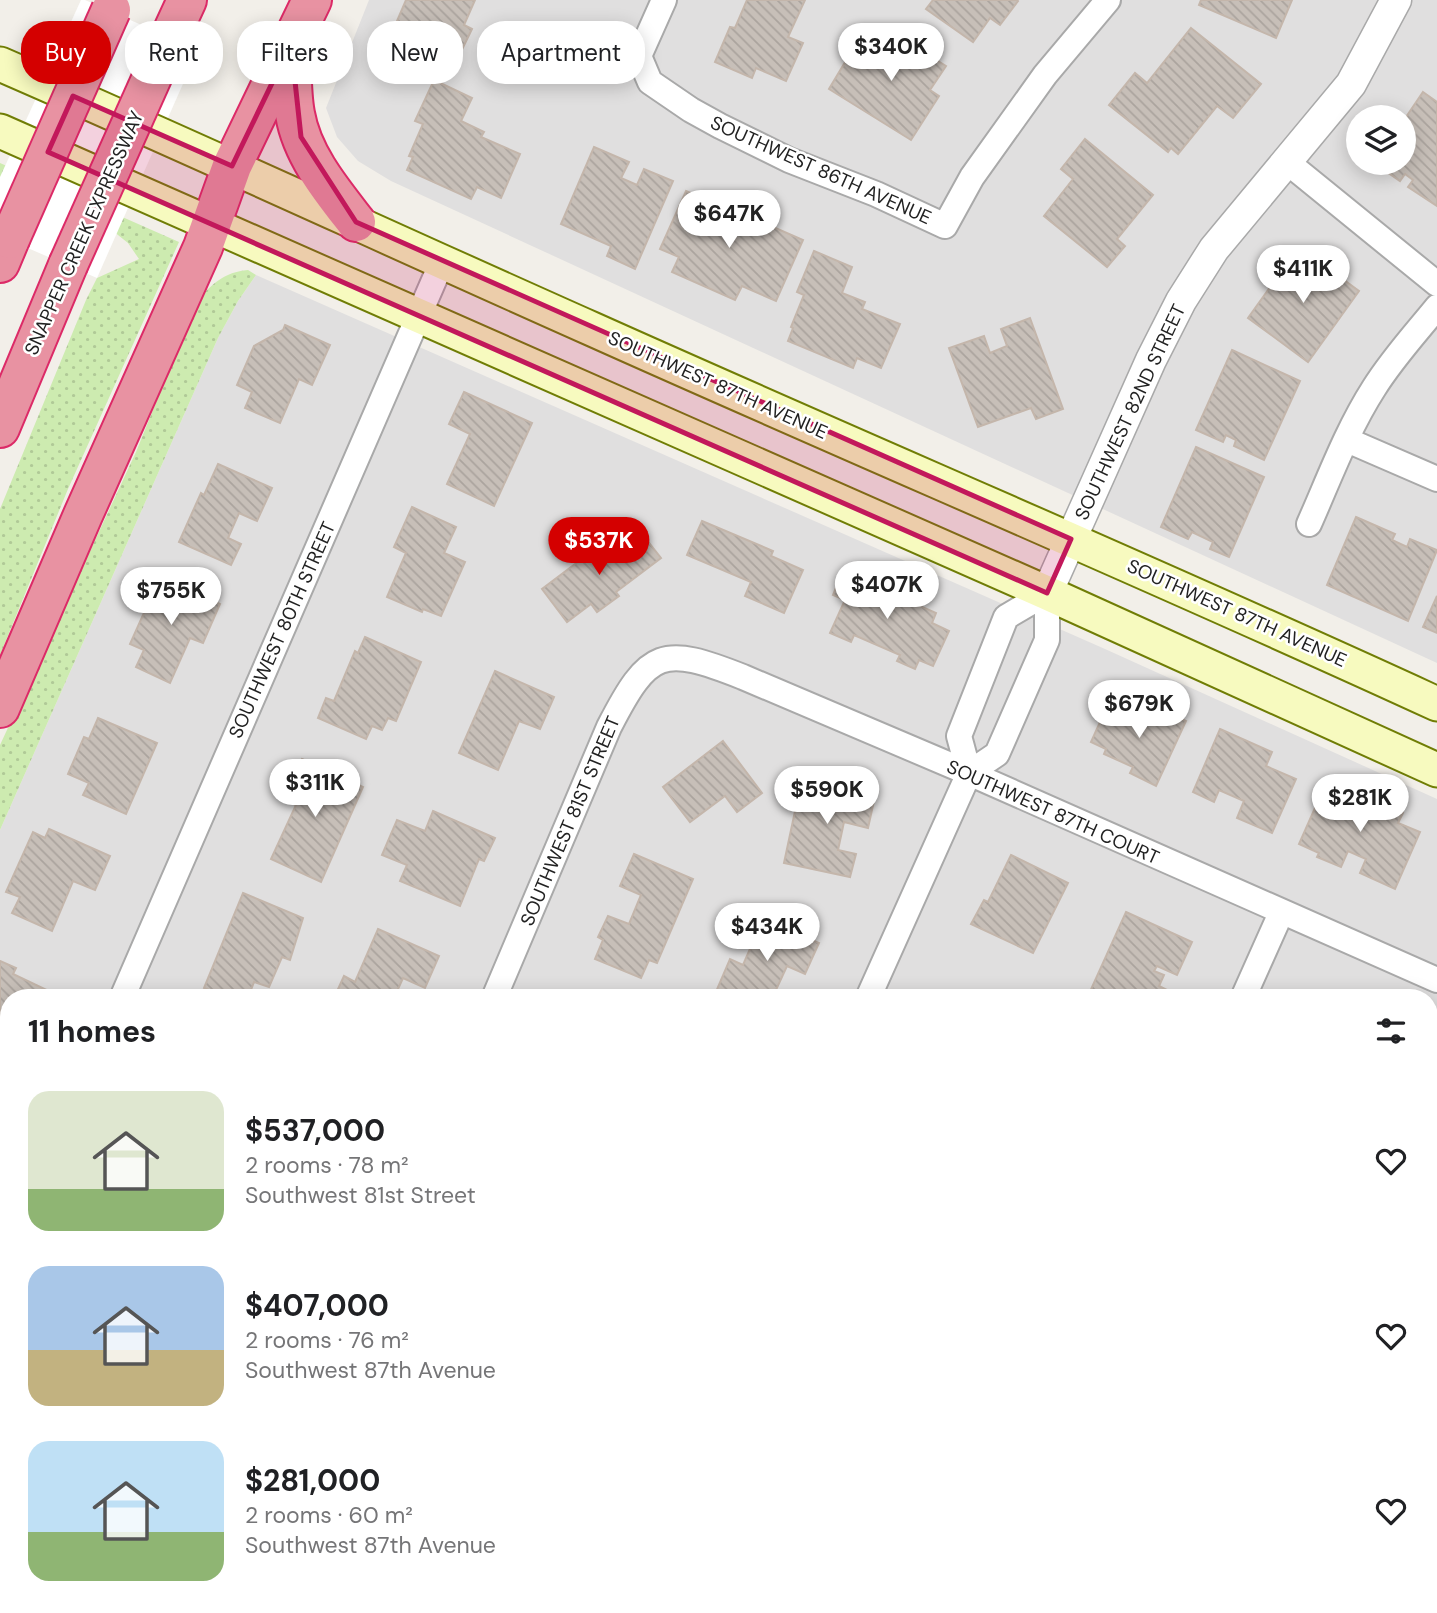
<!DOCTYPE html>
<meta charset="utf-8">
<style>
body{margin:0;font-family:"DM Sans",sans-serif;background:#f2f2f2;color:#202124;height:100vh;display:flex;flex-direction:column;font-size:26px;white-space:nowrap}
*{box-sizing:border-box;margin:0}
p{font-size:23px;color:#757577}
.icon{flex:none;width:38px;height:38px;fill:none;stroke:currentColor;stroke-width:2;stroke-linecap:round;stroke-linejoin:round}
.map{position:relative;flex:1;overflow:hidden}
.details{position:absolute;left:0px;top:989px;width:1438px;height:625px;display:flex;flex-direction:column;background:#fff;border-radius:28px 28px 0 0;box-shadow:0 4px 18px #0003}
.details>*{flex:none}
.guide{position:absolute;left:21px;top:21px;width:700px;height:63px;display:flex;gap:14px}
.controls{position:absolute;left:1346px;top:105px;display:grid;gap:14px}
.controls a{display:grid;place-items:center;width:70px;height:70px;border-radius:50%;background:#fff;box-shadow:0 4px 18px #0003;font-size:35px}
.price{position:absolute;translate:-50% -60px;padding:0 16px;border-radius:24px;background:#fff;color:#222;font-size:23px;line-height:46px;filter:drop-shadow(0 2px 4px #0008)}
.price::after{content:'';position:absolute;left:50%;top:42px;width:21px;height:16px;margin-left:-10px;background:inherit;clip-path:polygon(0 0,100% 0,50% 100%)}
.price.current{background:#d40000;color:#fff}
ul{padding:0;list-style:none}
li{display:flex;align-items:center;gap:21px;height:175px;padding:0 28px}
li span{display:grid;place-items:center;flex:none;width:196px;height:140px;border-radius:21px;color:#555}
li>.icon{margin-inline-start:auto}
span .icon{width:84px;height:84px;fill:#fffc;stroke-width:1}
li b{font-size:30px}
h2{display:flex;justify-content:space-between;align-items:center;height:84px;padding:0 28px;font-size:30px}
.pill{padding:0 24px;border-radius:28px;background:#fff;box-shadow:0 4px 18px #0003;font-size:24px;line-height:63px}
.pill.current{background:#d40000;color:#fff}
.map>svg:first-child{display:block}
</style>
<div class="map">
<svg width="1437" height="1613" viewBox="0 0 1437 1613">
<defs>
<pattern id="grass-dots" width="8" height="8" patternUnits="userSpaceOnUse" patternTransform="scale(1.75)"><rect width="8" height="8" fill="#cdebb0"/><path d="M2 2h.1M6 6h.1" fill="none" stroke="#b0c997" stroke-width="1.8" stroke-linecap="round"/></pattern>
<pattern id="building-back-hatch" width="6" height="6" patternUnits="userSpaceOnUse" patternTransform="scale(1.75)"><rect width="6" height="6" fill="#c7bfb8"/><path d="M-1 5l2 2M0 0l6 6M5-1l2 2" fill="none" stroke="#aba49e"/></pattern>
</defs>
<rect width="100%" height="100%" fill="#f2efe9"/>
<g fill="#e0dfdf" fill-rule="evenodd">
<path d="M369 0H1437V663L391 181 358 161 337 137 326 108ZM1358 117H1404V163H1358Z"/>
<path d="M256 275 1105 649 1437 799V1613H0V830L218 338 238 301ZM9 998H1430V1605H9Z"/>
</g>
<g fill="url(#grass-dots)">
<polygon points="0,163 179,242 68,489 0,655 0,509 86,300 97,278 139,259 128,243 103,223 0,177"/>
<path d="M248 270 256 275 238 301 218 338 0 830V745L136 452 197 301C212 284 224 272 248 270Z"/>
</g>
<polygon fill="#fff" points="81,0 85,0 198,50 97,278 0,236 0,177"/>
<g fill="url(#building-back-hatch)" stroke="#c4b6ab" stroke-width="2">
<polygon points="406,0 475,0 464,25 472,29 457,60 416,42 421,32 397,21"/>
<polygon points="747,0 805,0 788,37 803,43 786,81 756,68 752,78 715,62 730,27 735,28"/>
<polygon points="933,0 1017,0 1018,1 1000,25 990,18 973,42 926,9"/>
<polygon points="1201,0 1292,0 1276,38 1199,5"/>
<polygon points="885,28 946,66 930,90 939,96 911,140 829,89 856,44 870,53"/>
<polygon points="1191,28 1261,84 1233,118 1217,106 1178,154 1171,148 1168,152 1109,105 1135,73 1147,83"/>
<polygon points="434,80 472,98 461,121 484,132 481,137 520,154 501,198 477,187 471,199 407,170 413,157 409,156 423,124 415,121"/>
<polygon points="1423,92 1437,102 1437,206 1408,187 1413,180 1405,174 1400,181 1374,163 1404,163 1404,120"/>
<polygon points="1085,139 1153,195 1117,239 1125,246 1107,267 1044,216 1073,179 1061,169"/>
<polygon points="594,147 629,162 621,178 637,185 644,169 673,181 635,269 607,256 611,246 561,224"/>
<polygon points="686,191 714,203 709,214 715,217 719,209 748,221 750,217 803,240 776,301 742,286 735,300 672,272 679,257 660,249"/>
<polygon points="1299,247 1359,291 1308,362 1248,318"/>
<polygon points="814,251 852,267 842,293 865,302 862,309 900,324 881,368 857,358 853,368 788,341 793,328 791,327 804,295 797,292"/>
<polygon points="1030,318 1063,409 1036,419 1031,408 978,427 949,348 984,336 990,353 1007,346 1001,329"/>
<polygon points="285,325 330,345 312,385 299,379 280,423 245,408 252,392 237,385 254,346 283,330"/>
<polygon points="1232,350 1300,381 1264,460 1234,446 1236,440 1226,435 1223,442 1196,430"/>
<polygon points="464,392 532,423 494,506 447,484 470,434 449,424"/>
<polygon points="1196,447 1264,477 1229,557 1210,549 1213,542 1192,532 1188,539 1161,527"/>
<polygon points="218,464 272,488 257,521 239,513 228,538 241,544 231,565 179,542 201,493 204,495"/>
<polygon points="412,507 456,527 444,553 465,562 441,616 423,609 422,612 387,597 406,553 394,547"/>
<polygon points="1356,517 1395,534 1392,540 1407,547 1410,539 1437,550 1408,621 1327,585"/>
<polygon points="702,521 773,551 771,556 803,570 784,613 745,596 751,582 687,555"/>
<polygon points="643,535 661,558 616,592 619,596 597,612 591,604 567,622 542,589 607,540 617,554"/>
<polygon points="844,568 887,587 886,591 936,613 932,623 949,631 933,666 919,660 915,669 897,661 900,655 854,635 851,642 830,633 845,600 833,595"/>
<polygon points="160,577 220,604 203,643 190,638 170,683 136,667 144,650 130,644"/>
<polygon points="1437,596 1437,633 1423,627"/>
<polygon points="365,637 421,662 396,721 388,718 382,730 372,726 366,739 318,718 326,698 334,701 355,651 358,653"/>
<polygon points="495,671 554,697 540,729 519,721 498,770 459,753"/>
<polygon points="1109,702 1154,723 1161,709 1186,721 1156,786 1130,773 1133,767 1104,754 1106,749 1091,742"/>
<polygon points="98,718 157,743 126,814 83,795 89,783 68,774 84,737 89,739"/>
<polygon points="1220,729 1272,752 1266,766 1296,779 1272,833 1237,818 1244,801 1219,790 1214,802 1193,792"/>
<polygon points="723,741 762,793 737,812 725,796 690,822 663,787"/>
<polygon points="302,759 363,787 321,882 271,859 296,805 283,799"/>
<polygon points="811,779 876,792 868,828 844,822 838,850 856,854 850,877 784,863 798,797 807,798"/>
<polygon points="1336,783 1403,813 1398,823 1420,832 1395,889 1360,873 1366,859 1348,851 1341,867 1317,857 1319,853 1299,844 1322,792 1330,796"/>
<polygon points="433,811 495,838 484,861 479,859 460,906 400,881 407,865 382,855 397,820 425,831"/>
<polygon points="49,829 110,856 95,890 73,881 52,931 12,913 20,897 6,892 33,832 45,838"/>
<polygon points="634,854 693,879 657,963 649,960 641,978 595,959 603,940 598,937 608,916 629,924 641,895 620,886"/>
<polygon points="1011,855 1068,883 1033,953 971,924 984,900 988,902"/>
<polygon points="243,893 303,918 290,960 282,957 269,987 254,982 248,998 226,998 204,988"/>
<polygon points="1126,912 1192,942 1177,975 1157,966 1154,971 1164,975 1159,986 1171,992 1169,998 1088,996"/>
<polygon points="763,919 819,943 805,974 787,966 775,992 787,998 722,998 715,994 730,959 743,965"/>
<polygon points="378,929 439,956 425,988 403,978 394,998 334,998 344,976 355,982"/>
<polygon points="0,961 16,968 13,974 53,993 51,998 9,998 9,1058 3,1071 0,1069"/>
<polygon points="1431,1075 1437,1078 1437,1140 1430,1137"/>
<polygon points="1430,1212 1437,1216 1437,1238 1431,1252"/>
<polygon points="0,1504 9,1508 9,1554 0,1550"/>
<polygon points="1437,1587 1437,1613 1416,1613 1420,1605 1430,1605"/>
<polygon points="117,1605 199,1605 195,1613 136,1613"/>
<polygon points="747,1605 800,1605 801,1613 748,1613"/>
<polygon points="939,1605 968,1605 972,1613 921,1613"/>
<polygon points="1127,1605 1227,1605 1230,1613 1130,1613"/>
</g>
<g fill="none" stroke-linecap="round" stroke-linejoin="round">
<g stroke="#a9a9a9" stroke-width="28">
<g id="minor">
<polyline points="567,53 639,56"/>
<polyline points="639,56 650,82 691,110 720,126 789,160 876,194 945,226 972,177 1045,75 1108,0"/>
<polyline points="639,56 664,0"/>
<polyline points="1287,162 1437,284"/>
<polyline points="1347,440 1437,479"/>
<path d="M1309 524C1329 479 1347 430 1374 388 1392 359 1415 334 1437 307"/>
<polyline points="122,998 442,262"/>
<path d="M494 998 609 727C649 649 662 645 743 677L969 773 1437 980"/>
<polyline points="868,998 969,773 997,754 1047,640 1047,593 1006,617 959,736 969,773"/>
<polyline points="1243,998 1281,913"/>
<polyline points="0,1228 9,1218"/>
<polyline points="0,1382 9,1390"/>
<polyline points="1430,1421 1437,1405"/>
<polyline points="438,1605 457,1613"/>
<polyline points="659,1605 660,1613"/>
<polyline points="1042,1605 1046,1613"/>
<polyline points="1344,1613 1348,1605"/>
</g>
</g>
<g stroke="#a9a9a9" stroke-width="33">
<polyline id="tertiary" points="1047,593 1151,360 1181,301 1214,249 1351,84 1396,0"/>
</g>
<g stroke="#707d05" stroke-width="37">
<g id="secondary">
<path d="M0 64C198 150 394 241 592 329 873 455 1157 575 1437 704"/>
<polyline points="0,131 1047,593 1437,770"/>
</g>
</g>
<g stroke="#dc2a67" stroke-width="42">
<g id="motorway">
<polyline points="170,37 187,0"/>
<path d="M291 49C292 71 291 93 295 114 302 155 331 190 356 222"/>
<polyline points="0,263 10,239"/>
<polyline points="0,428 68,265"/>
<polyline points="0,708 83,515 203,247 232,166 312,0"/>
</g>
</g>
<use href="#minor" stroke="#fff" stroke-width="24"/>
<use href="#tertiary" stroke="#fff" stroke-width="30"/>
<use href="#secondary" stroke="#f7fabf" stroke-width="33"/>
<use href="#motorway" stroke="#e892a2" stroke-width="38"/>
<g stroke="#dc2a67" stroke-width="42" stroke-linecap="butt">
<g id="motorway-bridge">
<polyline points="10,239 111,10"/>
<polyline points="68,265 170,37"/>
</g>
</g>
<use href="#motorway-bridge" stroke="#e892a2" stroke-width="38"/>
</g>
<path fill="#c2185b" fill-opacity="0.2" stroke="#c2185b" stroke-width="5" stroke-linejoin="round" d="M291 44 301 137 356 222 1071 539 1047 593 48 152 73 96 232 166Z"/>
<g text-anchor="middle" dominant-baseline="central" stroke-width="5" stroke-linejoin="round" paint-order="stroke">
<g font-size="19" fill="#222" stroke="#fff">
<text transform="translate(821 170) rotate(24)">SOUTHWEST 86TH AVENUE</text>
<text transform="translate(84 233) rotate(-66)">SNAPPER CREEK EXPRESSWAY</text>
<text transform="translate(718 385) rotate(24)">SOUTHWEST 87TH AVENUE</text>
<text transform="translate(1130 412) rotate(-65)">SOUTHWEST 82ND STREET</text>
<text transform="translate(1237 613) rotate(24)">SOUTHWEST 87TH AVENUE</text>
<text transform="translate(282 630) rotate(-66)">SOUTHWEST 80TH STREET</text>
<text transform="translate(1053 812) rotate(24)">SOUTHWEST 87TH COURT</text>
<text transform="translate(570 821) rotate(-67)">SOUTHWEST 81ST STREET</text>
</g>
</g>
</svg>
<div class="controls">
<a><svg class="icon" aria-label="layers" viewBox="0 0 24 24"><path d="M12 4l9 5-9 5-9-5zM3 14l9 5 9-5"/></svg></a>
</div>
<b class="price" style="left:891px;top:83px">$340K</b>
<b class="price" style="left:729px;top:250px">$647K</b>
<b class="price" style="left:1303px;top:305px">$411K</b>
<b class="price current" style="left:599px;top:577px">$537K</b>
<b class="price" style="left:887px;top:621px">$407K</b>
<b class="price" style="left:171px;top:627px">$755K</b>
<b class="price" style="left:1139px;top:740px">$679K</b>
<b class="price" style="left:315px;top:819px">$311K</b>
<b class="price" style="left:827px;top:826px">$590K</b>
<b class="price" style="left:1360px;top:834px">$281K</b>
<b class="price" style="left:767px;top:963px">$434K</b>
<div class="guide">
<a class="pill current">Buy</a>
<a class="pill">Rent</a>
<a class="pill">Filters</a>
<a class="pill">New</a>
<a class="pill">Apartment</a>
</div>
<section class="details">
<h2>11 homes<svg class="icon" aria-label="filters" viewBox="0 0 24 24"><path d="M4 7h16M4 17h16"/><circle cx="9" cy="7" r="2"/><circle cx="15" cy="17" r="2"/></svg></h2>
<ul>
<li><span style="background:linear-gradient(#dfe7d0 70%,#8fb573 0)"><svg class="icon" aria-label="home" viewBox="0 0 24 24"><path d="M3 11l9-7 9 7M6 9v11h12V9"/></svg></span><div><b>$537,000</b><p>2 rooms · 78 m²</p><p>Southwest 81st Street</p></div><svg class="icon" aria-label="heart" viewBox="0 0 24 24"><path d="M12 20l-8-8c-3-5 5-10 8-4 3-6 11-1 8 4z"/></svg></li>
<li><span style="background:linear-gradient(#a9c7e8 60%,#c2b280 0)"><svg class="icon" aria-label="home" viewBox="0 0 24 24"><path d="M3 11l9-7 9 7M6 9v11h12V9"/></svg></span><div><b>$407,000</b><p>2 rooms · 76 m²</p><p>Southwest 87th Avenue</p></div><svg class="icon" aria-label="heart" viewBox="0 0 24 24"><path d="M12 20l-8-8c-3-5 5-10 8-4 3-6 11-1 8 4z"/></svg></li>
<li><span style="background:linear-gradient(#bfe0f5 65%,#8fb573 0)"><svg class="icon" aria-label="home" viewBox="0 0 24 24"><path d="M3 11l9-7 9 7M6 9v11h12V9"/></svg></span><div><b>$281,000</b><p>2 rooms · 60 m²</p><p>Southwest 87th Avenue</p></div><svg class="icon" aria-label="heart" viewBox="0 0 24 24"><path d="M12 20l-8-8c-3-5 5-10 8-4 3-6 11-1 8 4z"/></svg></li>
</ul>
</section>
</div>
